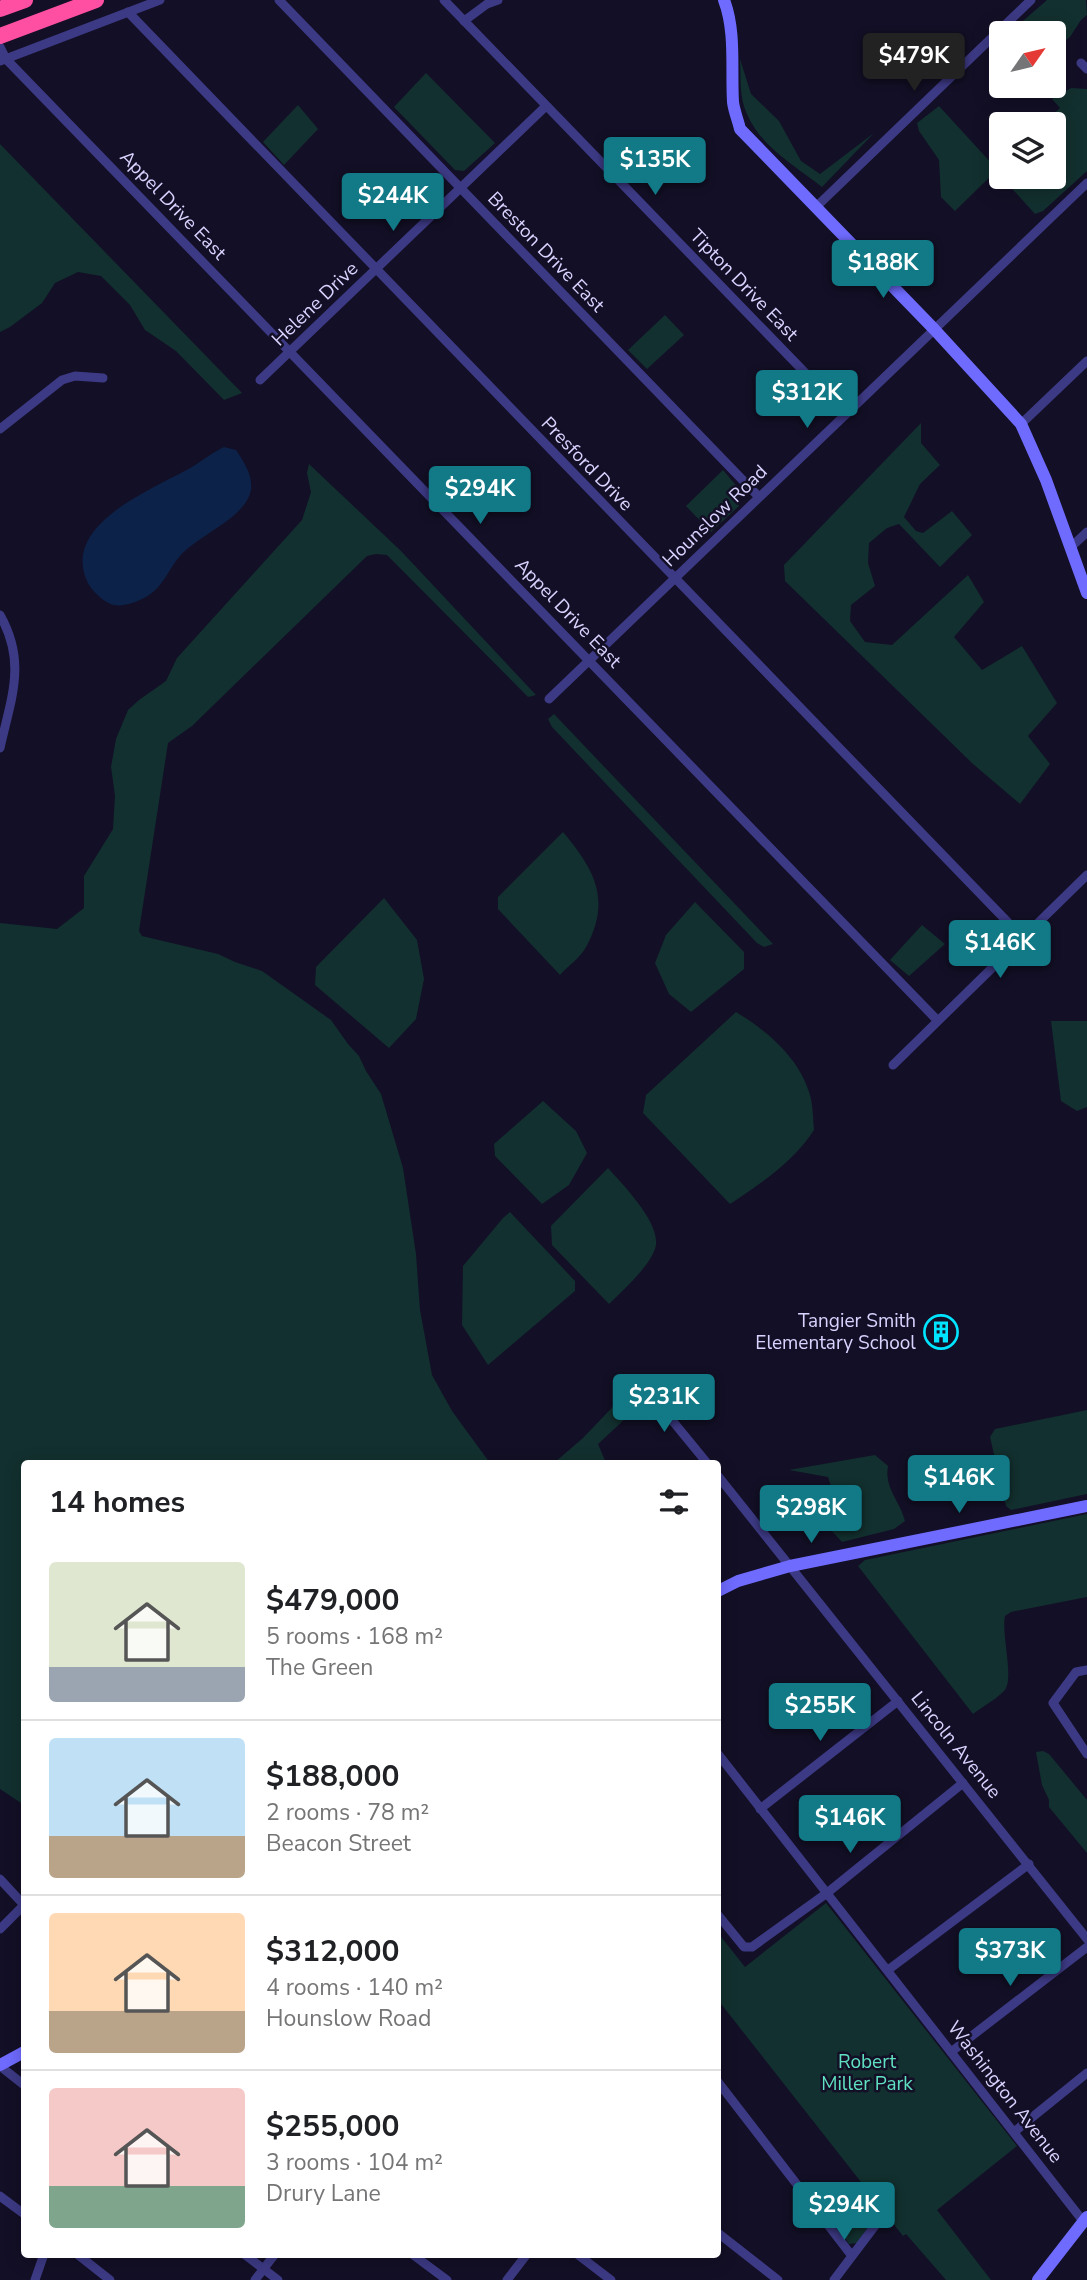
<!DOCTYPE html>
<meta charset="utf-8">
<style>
body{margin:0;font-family:"Nunito Sans",sans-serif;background:#f2f2f2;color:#202124;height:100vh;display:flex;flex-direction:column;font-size:26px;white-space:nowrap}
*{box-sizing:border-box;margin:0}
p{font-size:23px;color:#757577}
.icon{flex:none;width:38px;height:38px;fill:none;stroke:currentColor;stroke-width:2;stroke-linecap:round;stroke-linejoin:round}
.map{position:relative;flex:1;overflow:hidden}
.panel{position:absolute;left:21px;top:1460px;width:700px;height:798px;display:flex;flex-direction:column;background:#fff;border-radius:7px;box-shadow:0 4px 18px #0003}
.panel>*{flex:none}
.needle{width:46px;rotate:56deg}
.fabs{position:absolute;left:989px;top:21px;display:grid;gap:14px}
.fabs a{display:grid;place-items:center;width:77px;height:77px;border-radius:7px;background:#fff;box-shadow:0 4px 18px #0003;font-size:35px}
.price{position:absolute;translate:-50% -60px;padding:0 16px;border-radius:7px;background:#127987;color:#fff;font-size:23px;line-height:46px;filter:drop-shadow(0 2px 4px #0008)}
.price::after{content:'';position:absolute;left:50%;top:42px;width:21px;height:16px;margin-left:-10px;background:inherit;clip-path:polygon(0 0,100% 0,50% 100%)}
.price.current{background:#222;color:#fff}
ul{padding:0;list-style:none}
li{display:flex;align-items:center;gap:21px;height:175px;padding:0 28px}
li+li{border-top:2px solid #e0e0e0}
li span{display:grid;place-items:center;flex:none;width:196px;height:140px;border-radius:7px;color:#555}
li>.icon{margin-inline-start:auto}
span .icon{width:84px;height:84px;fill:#fffc;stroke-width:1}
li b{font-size:30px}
h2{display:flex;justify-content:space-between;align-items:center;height:84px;padding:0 28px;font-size:30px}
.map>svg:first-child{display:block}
</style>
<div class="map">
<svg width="1087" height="2280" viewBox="0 0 1087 2280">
<rect width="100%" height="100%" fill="#130f26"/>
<g fill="#12302f">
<polygon points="1047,0 1086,0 1087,15 1081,20 1070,37 1054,49 1054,33 1009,33"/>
<path d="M740 59 751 94 779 121 801 161 820 174 874 133 822 187C794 165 761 147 747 114 739 98 741 77 740 59Z"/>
<polygon points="426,73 495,143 464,171 455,170 394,107"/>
<polygon points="1071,88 1087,89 1087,171 1043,211 1035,214 996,171 955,211 941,197 939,160 919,131 917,123 939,106 994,166 1001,161 1001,177 1054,177 1054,124 1042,124 1060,108 1052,99"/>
<polygon points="298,105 318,129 284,165 263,142"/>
<polygon points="0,144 242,393 224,400 176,351 145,330 130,305 101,276 78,272 55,283 42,303 10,327 0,332"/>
<polygon points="665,315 684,335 647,369 628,350"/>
<polygon points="921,423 921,443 940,465 920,484 904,517 916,531 923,533 952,511 972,535 940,567 899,524 887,528 869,543 868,563 875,586 851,605 850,621 865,642 892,645 968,575 984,602 954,637 982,670 1022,646 1057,703 1028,736 1050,764 1020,804 973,764 785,581 784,565"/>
<polygon points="309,464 401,551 536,695 528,697 387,555 376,554 367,556 192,726 168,743 139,931 142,936 218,954 235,962 262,971 331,1020 348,1044 359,1056 366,1071 381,1094 403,1168 416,1254 420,1310 432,1375 452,1411 490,1463 24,1463 24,1805 0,1789 0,923 57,929 84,908 84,876 113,829 115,796 111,767 116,739 128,710 139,700 166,681 177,658 302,520 311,492 307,473"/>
<polygon points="723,470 739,489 739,506 711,532 686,506"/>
<polygon points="554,714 773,944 764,947 757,943 552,727 548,719"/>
<path d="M563 832C594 869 612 899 586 947 581 957 568 966 560 975L498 909V897Z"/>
<polygon points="384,898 417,940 424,979 416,1019 389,1048 315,985 316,967"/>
<polygon points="695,902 744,952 744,969 691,1012 669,994 655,963 666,935"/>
<polygon points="922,925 945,944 909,976 890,960"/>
<path d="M736 1012C766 1030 798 1057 809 1092 813 1103 813 1118 814 1130 793 1162 762 1183 730 1204L643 1113 646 1095Z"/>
<polygon points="1051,1021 1087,1021 1087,1107 1077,1111 1061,1101"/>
<polygon points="543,1101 576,1131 587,1153 569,1185 542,1204 495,1156 494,1144"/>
<path d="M608 1168C623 1185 659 1221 656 1245 652 1265 623 1290 609 1304L552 1245 551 1226Z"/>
<polygon points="510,1212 575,1281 575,1291 488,1365 462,1325 463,1266 503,1218"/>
<polygon points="627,1392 649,1415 625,1419 598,1444 606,1463 554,1463 583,1438"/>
<polygon points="1087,1410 1087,1494 1011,1510 1006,1506 990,1437 995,1429"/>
<path d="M875 1455 888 1466C884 1488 900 1501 905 1521L894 1529 842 1542 817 1515 832 1489 828 1477 789 1470Z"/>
<path d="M1087 1514V1597L1011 1612 1005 1616C1001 1635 1015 1680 1004 1691 995 1700 982 1707 973 1714L858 1566 865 1560 870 1559Z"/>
<polygon points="1043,1751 1049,1754 1087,1800 1087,1853 1049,1807 1049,1800 1042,1785 1036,1752"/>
<path d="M826 1903 1017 2146 937 2210 991 2280H946L906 2234 903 2236 881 2208 857 2243 849 2244 833 2219C846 2215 866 2209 872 2196L718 2000V1933L745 1967Z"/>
</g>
<path fill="#0c2248" d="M224 447 236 450C244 462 255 478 250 494 240 521 198 535 179 557 169 569 163 586 149 595 140 601 125 607 114 605 104 603 91 590 87 581 61 523 156 488 192 467 203 460 212 453 224 447Z"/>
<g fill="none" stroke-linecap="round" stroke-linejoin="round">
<g stroke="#3d3a85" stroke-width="9">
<polyline points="279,0 759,497"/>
<polyline points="444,0 845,414"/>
<polyline points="128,12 1023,938"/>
<polyline points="464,21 487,4 498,0"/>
<polyline points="0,47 6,59 937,1020"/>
<polyline points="0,61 160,0"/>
<polyline points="1081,63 1087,69"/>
<polyline points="816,207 1031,0"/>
<polyline points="260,380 546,106"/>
<polyline points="1021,424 1087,361"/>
<polyline points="0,429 62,380 75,376 103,378"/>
<polyline points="1071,547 1087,532"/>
<path d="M0 615C27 663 11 698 0 748"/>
<polyline points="549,699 1087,183"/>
<polyline points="893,1065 1087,875"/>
<polyline points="644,1386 707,1463"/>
<polyline points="718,1476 1087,1939"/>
<polyline points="1087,1670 1076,1672 1053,1703 1087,1754"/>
<polyline points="718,1754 1083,2221"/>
<polyline points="760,1809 898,1701"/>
<polyline points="0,1879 24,1905 0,1929"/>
<polyline points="718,1915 744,1947 752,1947 827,1893 963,1783"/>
<polyline points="888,1970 1029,1864"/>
<polyline points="951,2052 1087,1947"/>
<polyline points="0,2066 24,2085"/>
<polyline points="718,2082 852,2256"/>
<polyline points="1014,2132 1087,2073"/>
<polyline points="0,2196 24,2214"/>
<polyline points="718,2233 778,2280"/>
<polyline points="77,2254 110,2280"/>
<polyline points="244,2254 278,2280"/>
<polyline points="412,2254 447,2280"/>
<polyline points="577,2254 611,2280"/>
<polyline points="35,2280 44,2254"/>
<polyline points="255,2280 275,2254"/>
<polyline points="507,2280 527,2254"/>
<polyline points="834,2280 877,2223"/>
</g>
<g stroke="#6f6bff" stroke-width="12">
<path d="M724 0C736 31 731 69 733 102 734 111 738 120 740 129L934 329 1021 424 1046 480 1087 593"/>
<polyline points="718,1591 738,1581 790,1566 1087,1506"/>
<polyline points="0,2065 24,2052"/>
<polyline points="1038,2280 1087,2217"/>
</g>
<g stroke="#ff4fa3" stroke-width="16">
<polyline points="0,9 25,0"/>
<polyline points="0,36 96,0"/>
</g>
</g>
<defs>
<g id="building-ring" transform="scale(1.75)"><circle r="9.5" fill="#130f26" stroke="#00e5ff" stroke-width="1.5"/><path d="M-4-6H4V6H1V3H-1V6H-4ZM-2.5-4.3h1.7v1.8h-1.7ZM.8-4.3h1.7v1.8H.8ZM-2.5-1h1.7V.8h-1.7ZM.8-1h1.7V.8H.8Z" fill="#00e5ff"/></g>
</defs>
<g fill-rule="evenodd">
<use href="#building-ring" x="941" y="1332"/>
</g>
<g text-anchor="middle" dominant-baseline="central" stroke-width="5" stroke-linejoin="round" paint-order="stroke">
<g font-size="19" fill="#d9d4ff" stroke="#130f26">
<text transform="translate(173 205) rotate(46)">Appel Drive East</text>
<text transform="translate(546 252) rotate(46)">Breston Drive East</text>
<text transform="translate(744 285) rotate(46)">Tipton Drive East</text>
<text transform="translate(315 304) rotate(-44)">Helene Drive</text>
<text transform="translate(587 464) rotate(46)">Presford Drive</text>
<text transform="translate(715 516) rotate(-44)">Hounslow Road</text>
<text transform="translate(568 613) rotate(46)">Appel Drive East</text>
<text transform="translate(956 1745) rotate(51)">Lincoln Avenue</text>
<text transform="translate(1005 2092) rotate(52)">Washington Avenue</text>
</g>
<g font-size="19" fill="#d9d4ff" stroke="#130f26" text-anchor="end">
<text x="916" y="1321">Tangier Smith<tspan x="916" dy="22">Elementary School</tspan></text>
</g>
<g font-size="19" fill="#5fe0c0" stroke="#130f26">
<text x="867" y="2062">Robert<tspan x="867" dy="22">Miller Park</tspan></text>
</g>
</g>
</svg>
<div class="fabs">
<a><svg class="needle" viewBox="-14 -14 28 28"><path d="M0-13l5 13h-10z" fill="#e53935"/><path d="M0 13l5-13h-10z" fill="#757577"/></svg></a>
<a><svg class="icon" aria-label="layers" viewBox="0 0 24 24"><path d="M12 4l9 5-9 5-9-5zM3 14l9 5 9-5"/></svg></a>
</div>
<b class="price current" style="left:914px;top:93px">$479K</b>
<b class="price" style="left:655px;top:197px">$135K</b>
<b class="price" style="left:393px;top:233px">$244K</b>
<b class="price" style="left:883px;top:300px">$188K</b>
<b class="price" style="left:807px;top:430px">$312K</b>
<b class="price" style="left:480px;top:526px">$294K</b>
<b class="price" style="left:1000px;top:980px">$146K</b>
<b class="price" style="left:664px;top:1434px">$231K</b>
<b class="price" style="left:959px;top:1515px">$146K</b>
<b class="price" style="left:811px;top:1545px">$298K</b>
<b class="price" style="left:820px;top:1743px">$255K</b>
<b class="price" style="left:850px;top:1855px">$146K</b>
<b class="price" style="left:1010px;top:1988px">$373K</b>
<b class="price" style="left:844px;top:2242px">$294K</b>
<section class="panel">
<h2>14 homes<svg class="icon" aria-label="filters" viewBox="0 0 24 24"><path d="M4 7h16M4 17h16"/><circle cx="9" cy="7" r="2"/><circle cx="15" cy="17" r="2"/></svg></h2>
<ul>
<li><span style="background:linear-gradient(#dfe7d0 75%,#9aa5b1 0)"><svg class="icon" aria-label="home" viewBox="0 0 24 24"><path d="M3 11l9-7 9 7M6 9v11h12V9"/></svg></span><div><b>$479,000</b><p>5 rooms · 168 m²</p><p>The Green</p></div></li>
<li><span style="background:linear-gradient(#bfe0f5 70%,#b9a48a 0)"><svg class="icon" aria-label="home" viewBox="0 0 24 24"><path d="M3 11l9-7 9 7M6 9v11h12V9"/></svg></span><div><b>$188,000</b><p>2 rooms · 78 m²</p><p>Beacon Street</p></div></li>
<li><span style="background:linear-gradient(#ffd9b3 70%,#b9a48a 0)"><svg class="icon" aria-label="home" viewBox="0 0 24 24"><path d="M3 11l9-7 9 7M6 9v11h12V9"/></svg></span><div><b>$312,000</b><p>4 rooms · 140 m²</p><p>Hounslow Road</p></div></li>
<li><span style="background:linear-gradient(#f6c9c9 70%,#7fa58c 0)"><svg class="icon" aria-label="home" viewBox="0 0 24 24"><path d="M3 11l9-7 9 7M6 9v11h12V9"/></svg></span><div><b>$255,000</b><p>3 rooms · 104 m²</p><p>Drury Lane</p></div></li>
</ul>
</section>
</div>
